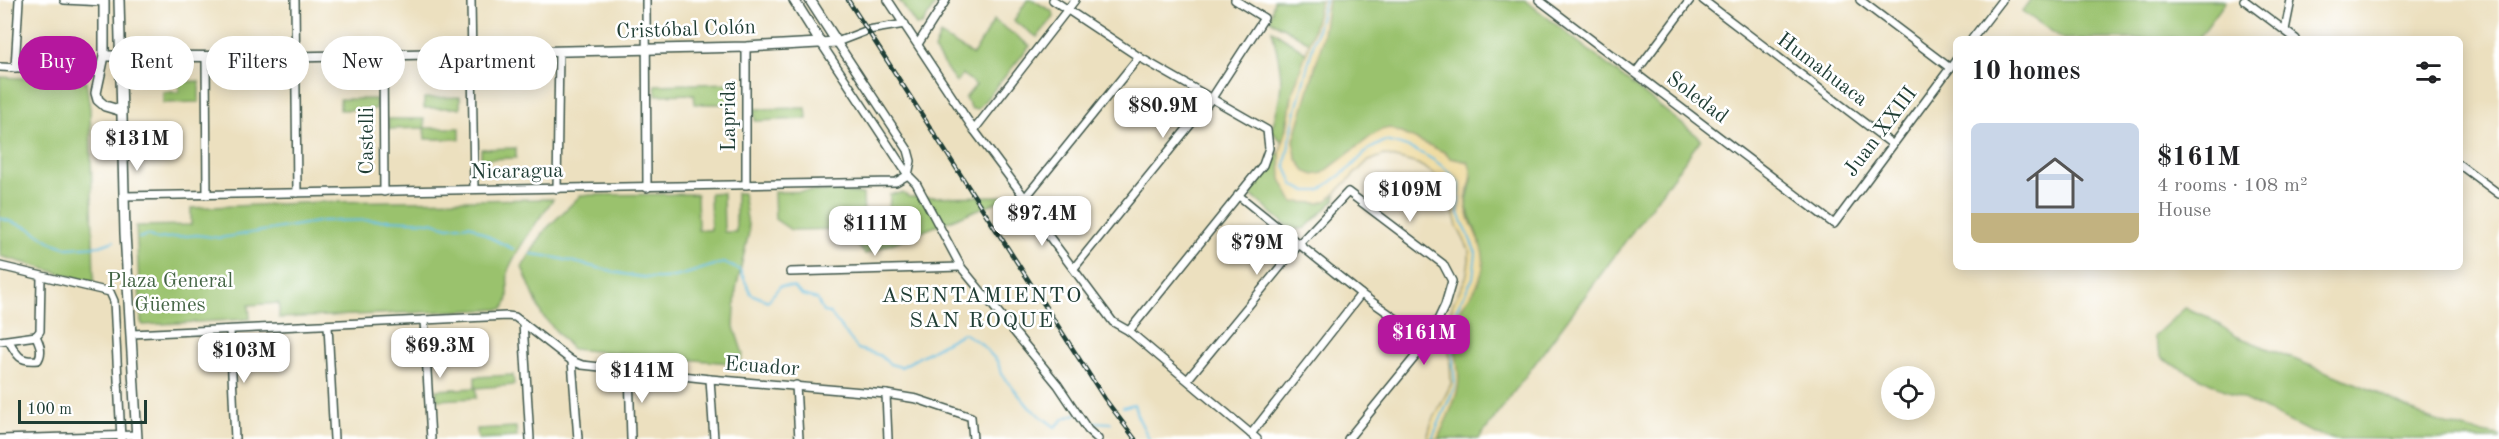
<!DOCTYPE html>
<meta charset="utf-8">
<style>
body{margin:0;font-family:"Old Standard TT",serif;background:#f6f6f6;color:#202124;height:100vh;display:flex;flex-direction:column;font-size:22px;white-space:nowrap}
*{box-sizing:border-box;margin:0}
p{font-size:20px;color:#757577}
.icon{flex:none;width:33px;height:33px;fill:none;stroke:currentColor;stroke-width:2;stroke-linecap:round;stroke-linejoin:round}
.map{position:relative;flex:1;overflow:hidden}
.panel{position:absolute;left:1953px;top:36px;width:510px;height:234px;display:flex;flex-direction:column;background:#fff;border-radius:9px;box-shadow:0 3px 15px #0003}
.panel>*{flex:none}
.hud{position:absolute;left:18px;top:36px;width:570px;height:54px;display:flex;gap:12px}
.tools{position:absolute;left:1881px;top:366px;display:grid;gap:12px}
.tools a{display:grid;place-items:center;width:54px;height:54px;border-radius:50%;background:#fff;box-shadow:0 3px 15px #0003;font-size:30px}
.scale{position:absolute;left:18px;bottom:15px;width:129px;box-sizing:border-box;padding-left:6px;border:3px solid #1f3d34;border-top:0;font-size:16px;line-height:21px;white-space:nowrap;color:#1f3d34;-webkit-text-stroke:4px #fff;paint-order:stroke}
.price{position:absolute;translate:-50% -51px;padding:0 14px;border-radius:12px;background:#fff;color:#222;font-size:20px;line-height:39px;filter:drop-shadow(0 2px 3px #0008)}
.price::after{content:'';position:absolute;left:50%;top:36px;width:18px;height:14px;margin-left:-9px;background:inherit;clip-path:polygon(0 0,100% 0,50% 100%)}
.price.current{background:#b5179e;color:#fff}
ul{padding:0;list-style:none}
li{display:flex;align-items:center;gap:18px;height:150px;padding:0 18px}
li+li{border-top:2px solid #e0e0e0}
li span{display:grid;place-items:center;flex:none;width:168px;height:120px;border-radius:9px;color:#555}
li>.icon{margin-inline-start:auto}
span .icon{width:72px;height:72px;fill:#fffc;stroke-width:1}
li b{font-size:26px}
h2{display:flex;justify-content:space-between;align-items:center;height:72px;padding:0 18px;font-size:26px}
.pill{padding:0 21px;border-radius:27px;background:#fff;box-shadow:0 3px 15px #0003;font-size:21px;line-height:54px}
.pill.current{background:#b5179e;color:#fff}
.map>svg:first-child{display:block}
</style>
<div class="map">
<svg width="2499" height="439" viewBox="0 0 2499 439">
<rect width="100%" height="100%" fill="#fff"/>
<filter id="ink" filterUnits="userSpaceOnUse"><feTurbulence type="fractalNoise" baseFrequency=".0167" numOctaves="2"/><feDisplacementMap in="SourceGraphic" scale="12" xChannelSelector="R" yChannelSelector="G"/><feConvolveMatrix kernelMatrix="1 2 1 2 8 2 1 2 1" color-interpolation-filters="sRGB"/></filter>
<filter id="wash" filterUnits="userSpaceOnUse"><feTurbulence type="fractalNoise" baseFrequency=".008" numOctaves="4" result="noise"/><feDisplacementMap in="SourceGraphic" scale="24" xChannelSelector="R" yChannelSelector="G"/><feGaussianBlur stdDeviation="1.35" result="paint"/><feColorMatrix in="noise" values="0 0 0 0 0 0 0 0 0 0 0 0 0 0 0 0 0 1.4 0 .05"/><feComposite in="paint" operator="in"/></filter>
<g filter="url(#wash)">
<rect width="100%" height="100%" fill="#ece0bf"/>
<g fill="#9ac26d" stroke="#5c8050" stroke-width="1.5">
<polygon points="899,0 938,0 922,25 916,25"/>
<polygon points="1027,0 1033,0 1053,12 1054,17 1037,37 1014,21"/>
<polygon points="1274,0 1321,0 1310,43 1270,20"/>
<polygon points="1328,0 1525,0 1701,139 1479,439 1438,439 1458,387 1457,360 1453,342 1454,322 1462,305 1474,290 1483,264 1481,246 1466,205 1472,179 1468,162 1450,158 1444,152 1402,135 1366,140 1323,173 1314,175 1306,172 1296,158 1294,139 1321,47"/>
<polygon points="2030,0 2225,0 2226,1 2198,39 2063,39 2022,11"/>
<polygon points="994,20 1030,46 978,109 972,109 965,98 976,85 962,74 956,83 934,50 940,35 973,55"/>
<path d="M1272 30 1307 53 1293 91 1283 142 1271 131C1285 87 1283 74 1272 30Z"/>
<polygon points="0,77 86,81 90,109 94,283 0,256"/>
<polygon points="199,81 199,102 163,103 163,92 179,92 179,82"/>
<polygon points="733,83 734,104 695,104 694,94 656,95 655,85"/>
<polygon points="460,97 460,108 424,108 424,98"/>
<polygon points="340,99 376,99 376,109 340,110"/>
<polygon points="806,108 807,119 755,121 754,109"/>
<polygon points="388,119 424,119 425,128 460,128 460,139 425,139 424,128 389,129"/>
<polygon points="516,148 516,158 481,159 481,149"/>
<polygon points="1280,151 1281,179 1293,202 1320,203 1336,195 1335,200 1305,228 1292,230 1251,195 1250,190"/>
<polygon points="829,191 863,194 865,241 891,239 891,226 883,226 883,223 878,223 876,215 889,214 890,194 903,193 909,197 1012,196 865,254 843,229 791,230 775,219 774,192"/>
<polygon points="710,193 723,193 724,232 736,232 736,193 743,193 749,232 736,289 734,327 743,354 740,364 572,349 542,315 522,267 545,230 581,195 697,194 698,230 711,230"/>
<path d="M553 199C538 221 521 242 510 266 503 281 514 296 503 309L279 318V303L249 305 250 319 143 325 141 322 136 226 191 225V208L324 202Z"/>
<polygon points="2185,308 2206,316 2236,336 2377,392 2427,418 2470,431 2499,436 2499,439 2336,439 2310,432 2162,359 2153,337"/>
<polygon points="513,375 514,385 476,388 476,398 437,400 436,390 475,388 475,377"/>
<polygon points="516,427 517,437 478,439 477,429"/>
</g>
<path fill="#eeda9e" stroke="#868c69" stroke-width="1.5" d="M1321 0H1328L1321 47 1294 140 1296 158 1306 172 1314 175 1323 173 1373 135 1381 130 1390 128 1444 152 1450 158 1468 162C1478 183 1463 189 1466 206 1472 238 1496 252 1475 289 1468 301 1456 310 1454 324 1451 345 1462 366 1458 388 1455 405 1444 423 1438 439H1427L1431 424 1451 384 1450 357 1445 330 1453 303 1466 278 1469 260V250L1457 226 1445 186 1433 173 1418 164 1384 155 1367 162 1328 200 1320 203 1293 202 1281 179 1280 151 1287 128 1293 91 1311 38Z"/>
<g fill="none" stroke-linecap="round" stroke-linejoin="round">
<g stroke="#65bfe3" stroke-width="2">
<path d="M1325 0 1296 110 1285 165 1294 186 1306 191H1319L1350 168 1368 150 1385 141C1414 147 1443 161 1460 184L1458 211 1476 253 1473 278 1450 321 1455 386 1432 439"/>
<polyline points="0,218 29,228 53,243 68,248 100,246 114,241"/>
<polyline points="139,238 148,235 156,239 197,235 220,238 323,221 389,220 431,222 448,227 470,225 489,237 513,249"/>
<path d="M531 254C574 257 632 284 674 277 690 274 707 266 724 263L740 270 751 294 768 301 780 286 793 287 802 295 817 299 823 312 830 313 858 349 879 355 890 364 901 367 963 333 980 343 998 362 1001 374 1030 408 1055 427 1065 418 1076 414"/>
<polyline points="1123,407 1134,404 1137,415 1149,439"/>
<polyline points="1081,416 1093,422 1111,423"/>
</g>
</g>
</g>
<g filter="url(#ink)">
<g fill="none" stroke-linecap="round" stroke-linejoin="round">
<g stroke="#3e5549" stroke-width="10">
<g id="street">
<polyline points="64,0 104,2"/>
<polyline points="295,0 297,193"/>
<polyline points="471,0 474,189"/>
<polyline points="646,0 647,188"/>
<polyline points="888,0 974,130 1025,198 1048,235 1113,322 1129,331 1257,439"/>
<polyline points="1053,0 1139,57 1267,130 1269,148 1263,165 1129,331"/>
<polyline points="1539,0 1834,224 1956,60"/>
<polyline points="1703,0 1892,144"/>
<polyline points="1860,0 1950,68"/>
<polyline points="2244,0 2296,39"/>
<polyline points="905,24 868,30 837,42 908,150 911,161 908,175"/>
<polyline points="2285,30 2291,0"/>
<polyline points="1972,39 2002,0"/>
<polyline points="821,43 908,175 916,183 961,267 1058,385 1088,430 1098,439"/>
<polyline points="918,44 946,0"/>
<polyline points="746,47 746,185"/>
<polyline points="383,54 384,192"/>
<polyline points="206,58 207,195"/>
<polyline points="0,67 99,72"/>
<polyline points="15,68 19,0"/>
<polyline points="1636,72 1690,0"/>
<polyline points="974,130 1075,0"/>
<polyline points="2460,165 2499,194"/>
<polyline points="557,189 559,51"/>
<polyline points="1238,195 1361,294 1428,341"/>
<polyline points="124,196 896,182 908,175"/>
<polyline points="1025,198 1139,57"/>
<polyline points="0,266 110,292 114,301 121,439"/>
<polyline points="1074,268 1212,98 1264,18 1235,0"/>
<polyline points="790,272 961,267"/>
<polyline points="424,320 431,439"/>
<polyline points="523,323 530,439"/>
<polyline points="328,326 334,439"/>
<polyline points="230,331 235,439"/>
<polyline points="132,334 507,316 515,317 523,323 572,361 582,365 710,379 886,394 917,399 971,417 973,439"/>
<polyline points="36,336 40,331 41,277"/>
<polyline points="0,341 36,336"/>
<path d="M9 341C17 356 20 362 38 360 43 352 40 345 36 336"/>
<polyline points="572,361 578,439"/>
<polyline points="629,369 631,439"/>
<polyline points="710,379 714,439"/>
<polyline points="1188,379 1300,243 1348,192 1443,264 1452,281 1445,305 1428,341 1348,439"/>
<polyline points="796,385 799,439"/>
<polyline points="886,394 888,439"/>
<polyline points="1251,434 1361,294"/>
<polyline points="0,439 137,435"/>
</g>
</g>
<g stroke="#3e5549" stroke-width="12">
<g id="secondary">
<polyline points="104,0 104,56 96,93 98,100 105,106 122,111"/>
<polyline points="119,0 125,233 137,439"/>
<polyline points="794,0 821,43"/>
<polyline points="104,56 295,57 746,47 837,42 810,0"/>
</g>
</g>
<use href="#street" stroke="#fff" stroke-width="7"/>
<use href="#secondary" stroke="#fff" stroke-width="9"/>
<g stroke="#1f3d34" stroke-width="4.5">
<polyline id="rail" points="848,0 1105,399 1135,439"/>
</g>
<use href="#rail" stroke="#fff" stroke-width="2" stroke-dasharray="7" stroke-linecap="butt"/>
</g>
</g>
<g text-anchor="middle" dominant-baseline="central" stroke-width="5" stroke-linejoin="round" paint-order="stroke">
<g font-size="21" fill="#1f3d34" stroke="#fff">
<text transform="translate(686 30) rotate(-2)">Cristóbal Colón</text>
<text transform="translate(1822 70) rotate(37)">Humahuaca</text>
<text transform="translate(1697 98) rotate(37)">Soledad</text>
<text transform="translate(729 116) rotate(-90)">Laprida</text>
<text transform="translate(1881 132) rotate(-53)">Juan XXIII</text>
<text transform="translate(367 141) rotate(-90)">Castelli</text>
<text transform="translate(517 172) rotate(-1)">Nicaragua</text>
<text transform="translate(762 367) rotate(4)">Ecuador</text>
</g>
<g font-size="21" fill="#446545" stroke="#fff">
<text x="170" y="281">Plaza General<tspan x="170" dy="24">Güemes</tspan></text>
</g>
<g font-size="22" letter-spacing="1.5" fill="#1f3d34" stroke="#fff">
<text x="982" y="296">ASENTAMIENTO<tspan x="982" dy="25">SAN ROQUE</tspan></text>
</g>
</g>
</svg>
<div class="tools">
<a><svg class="icon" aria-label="locate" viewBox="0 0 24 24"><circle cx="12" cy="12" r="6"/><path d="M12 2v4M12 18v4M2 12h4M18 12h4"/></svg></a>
</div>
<div class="scale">100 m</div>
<b class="price" style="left:1163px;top:139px">$80.9M</b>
<b class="price" style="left:137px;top:172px">$131M</b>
<b class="price" style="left:1410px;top:223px">$109M</b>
<b class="price" style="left:1042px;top:247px">$97.4M</b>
<b class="price" style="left:875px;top:257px">$111M</b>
<b class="price" style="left:1257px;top:276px">$79M</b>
<b class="price current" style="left:1424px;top:366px">$161M</b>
<b class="price" style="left:440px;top:379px">$69.3M</b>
<b class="price" style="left:244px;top:384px">$103M</b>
<b class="price" style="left:642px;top:404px">$141M</b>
<div class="hud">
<a class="pill current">Buy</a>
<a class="pill">Rent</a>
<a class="pill">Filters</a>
<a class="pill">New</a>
<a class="pill">Apartment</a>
</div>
<section class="panel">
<h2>10 homes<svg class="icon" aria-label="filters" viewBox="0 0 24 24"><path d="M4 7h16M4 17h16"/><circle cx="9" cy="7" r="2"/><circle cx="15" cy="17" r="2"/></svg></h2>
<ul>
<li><span style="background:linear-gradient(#c9d6e8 75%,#c2b280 0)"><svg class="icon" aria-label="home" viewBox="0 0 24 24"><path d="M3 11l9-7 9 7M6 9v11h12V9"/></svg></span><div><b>$161M</b><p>4 rooms · 108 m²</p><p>House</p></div></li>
</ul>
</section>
</div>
